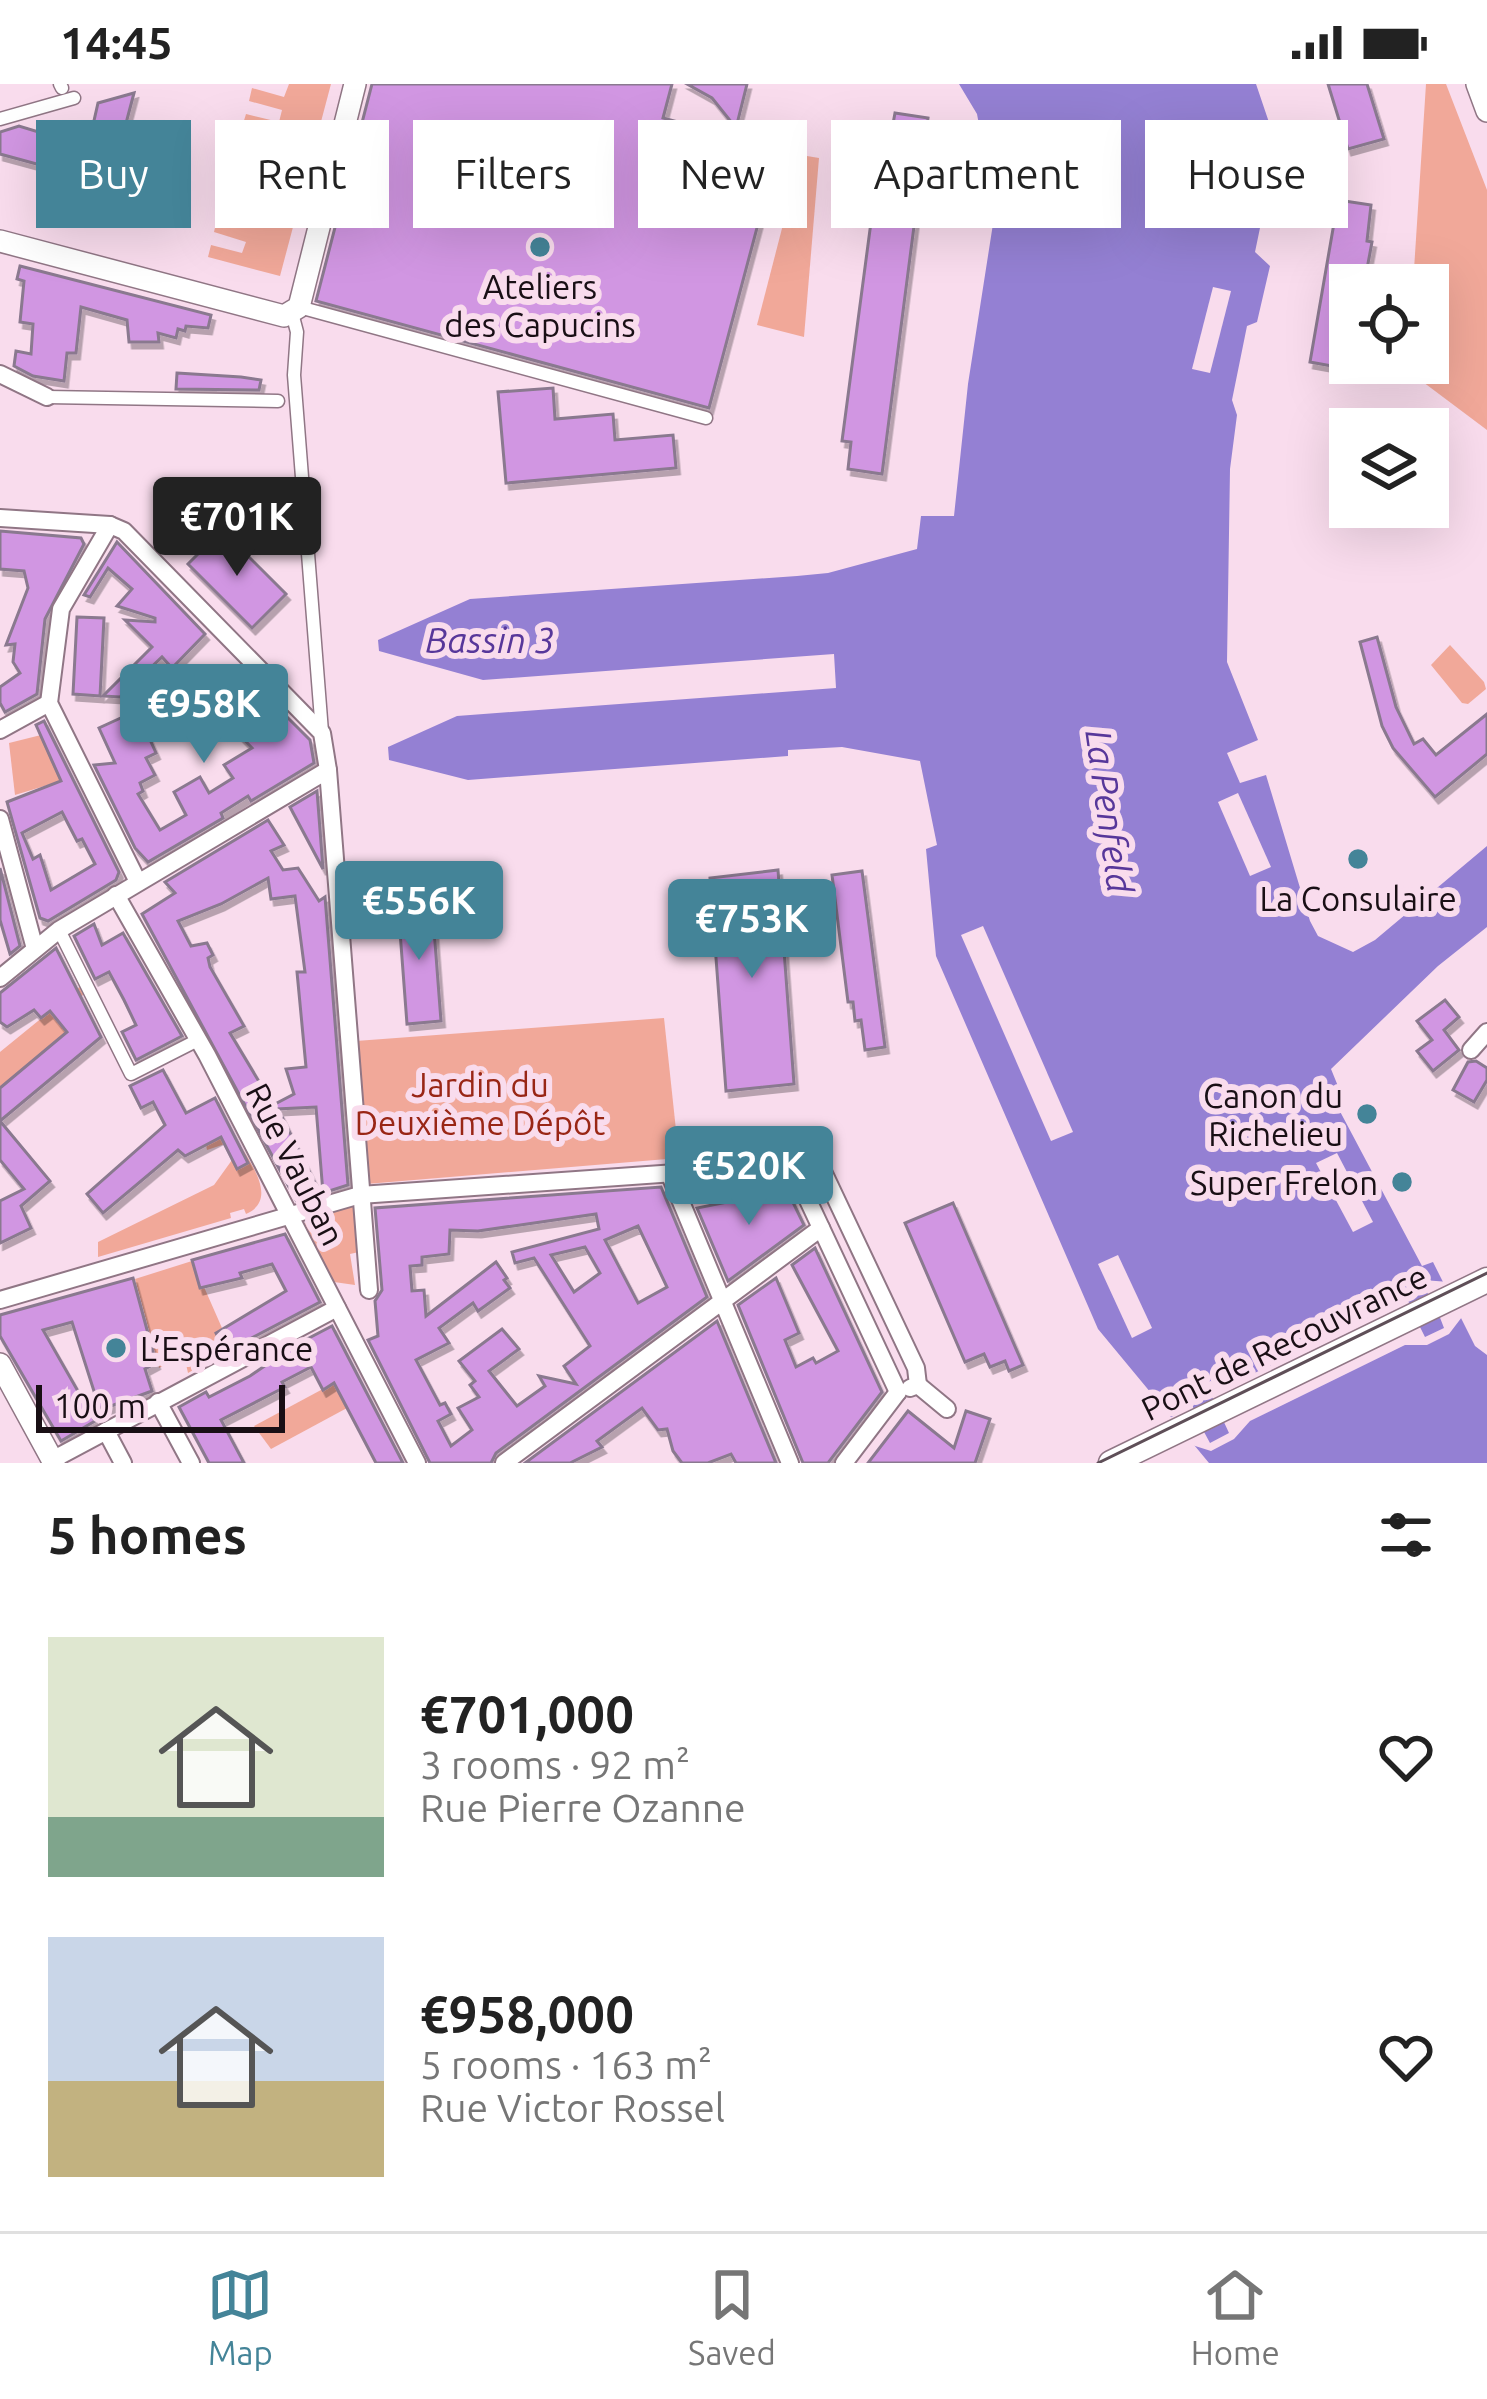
<!DOCTYPE html>
<meta charset="utf-8">
<style>
body{margin:0;font-family:Ubuntu,sans-serif;background:#f6f6f6;color:#222;height:100vh;display:flex;flex-direction:column;font-size:45px;white-space:nowrap}
*{box-sizing:border-box;margin:0}
p{font-size:39px;color:#767676}
.icon{flex:none;width:66px;height:66px;fill:none;stroke:currentColor;stroke-width:2;stroke-linecap:round;stroke-linejoin:round}
.map{position:relative;height:1379px;overflow:hidden}
.drawer{display:flex;flex-direction:column;background:#fff;flex:1}
.drawer>*{flex:none}
.top-card{position:absolute;left:36px;top:36px;width:1416px;height:108px;display:flex;gap:24px}
.fabs{position:absolute;left:1329px;top:180px;display:grid;gap:24px}
.fabs a{display:grid;place-items:center;width:120px;height:120px;border-radius:0px;background:#fff;box-shadow:0 12px 48px #0002;font-size:60px}
.scale{position:absolute;left:36px;bottom:30px;width:249px;box-sizing:border-box;padding-left:12px;border:6px solid #190f15;border-top:0;font-size:33px;line-height:42px;white-space:nowrap;color:#190f15;-webkit-text-stroke:9px #f9dced;paint-order:stroke}
.price{position:absolute;translate:-50% -102px;padding:0 27px;border-radius:12px;background:#448498;color:#fff;font-size:39px;line-height:78px;filter:drop-shadow(0 3px 6px #0008)}
.price::after{content:'';position:absolute;left:50%;top:72px;width:36px;height:27px;margin-left:-18px;background:inherit;clip-path:polygon(0 0,100% 0,50% 100%)}
.price.on{background:#222;color:#fff}
ul{padding:0;list-style:none}
li{display:flex;align-items:center;gap:36px;height:300px;padding:0 48px}
li span{display:grid;place-items:center;flex:none;width:336px;height:240px;border-radius:0px;color:#555}
li>.icon{margin-inline-start:auto}
span .icon{width:144px;height:144px;fill:#fffc;stroke-width:1}
li b{font-size:51px}
h2{display:flex;justify-content:space-between;align-items:center;height:144px;padding:0 48px;font-size:51px}
.pill{padding:0 42px;border-radius:0px;background:#fff;box-shadow:0 12px 48px #0002;font-size:42px;line-height:108px}
.pill.on{background:#448498;color:#fff}
.status{display:flex;justify-content:space-between;align-items:center;height:84px;padding:0 60px;background:#fff;direction:ltr}
.status svg{height:33px;fill:currentColor}
.menu{display:flex;justify-content:space-around;align-items:center;height:168px;border-top:3px solid #e0e0e0;background:#fff;font-size:33px;color:#767676}
.menu a{display:grid;justify-items:center;gap:6px}
.menu .on{color:#448498}
.map>svg:first-child{display:block}
</style>
<div class="status"><b>14:45</b><svg viewBox="0 0 49 12"><path d="M0 12V9h3v3zM5 12V6h3v6zM10 12V3h3v9zM15 12V0h3v12zM26 1h20v11H26zM47 4h2v5h-2z"/></svg></div>
<div class="map">
<svg width="1487" height="1379" viewBox="0 0 1487 1379">
<defs>
<filter id="shadow"><feDropShadow dx="3.5" dy="6" stdDeviation="0" flood-color="#0004"/></filter>
</defs>
<rect width="100%" height="100%" fill="#f9dced"/>
<g fill="#f1a899">
<polygon points="289,0 331,0 280,192 208,173 211,161 242,169 246,158 214,148 217,135 250,142 252,130 222,122 225,109 257,117 260,105 228,96 232,83 265,90 268,78 235,69 238,57 272,64 274,52 242,43 246,30 279,38 282,26 249,17 252,4 284,13"/>
<polygon points="1426,0 1446,0 1487,106 1487,346 1407,286 1408,279 1428,279 1428,201 1413,201"/>
<polygon points="801,71 819,74 804,253 757,241"/>
<polygon points="1450,561 1484,598 1486,605 1468,620 1462,619 1431,581"/>
<polygon points="41,651 61,697 15,711 9,659"/>
<polygon points="81,902 84,910 66,925 67,948 0,1004 0,968"/>
<polygon points="664,934 679,1074 366,1100 356,957"/>
<path d="M232 1048C245 1072 282 1114 246 1130L244 1125 230 1129 231 1134 98 1173V1158L214 1101 232 1076 225 1060 207 1066 206 1061Z"/>
<polygon points="354,1120 359,1168 350,1170 355,1201 334,1198 305,1140 308,1134"/>
<polygon points="192,1177 200,1203 204,1203 222,1244 216,1249 225,1268 188,1289 184,1271 159,1284 135,1195"/>
<polygon points="334,1299 347,1324 271,1365 254,1342"/>
</g>
<polygon fill="#9480d3" points="959,0 1256,0 1277,62 1255,168 1270,182 1257,238 1247,242 1232,316 1237,331 1230,385 1227,578 1258,656 1227,669 1240,699 1266,691 1310,837 1318,852 1353,868 1375,856 1487,762 1487,843 1438,882 1331,985 1342,1012 1335,1018 1422,1182 1433,1178 1475,1262 1487,1271 1487,1379 1209,1379 1098,1245 936,872 926,765 937,761 920,677 842,663 788,666 788,672 468,696 389,676 388,663 457,632 836,604 834,570 483,596 379,567 378,556 470,515 797,492 828,489 917,465 921,432 954,432 968,300 995,127 977,30"/>
<g fill="#f9dced">
<polygon points="1213,203 1231,207 1210,289 1192,285"/>
<polygon points="1238,709 1271,783 1250,792 1218,718"/>
<polygon points="983,842 1073,1048 1051,1057 961,851"/>
<polygon points="1337,1069 1373,1138 1353,1148 1316,1079"/>
<polygon points="1118,1171 1152,1244 1132,1254 1098,1180"/>
<polygon points="1423,1196 1449,1198 1453,1206 1431,1216 1425,1204 1406,1212 1412,1226 1216,1321 1210,1309 1191,1318 1196,1331 1170,1344 1164,1337 1177,1330 1182,1311 1210,1297 1230,1301 1388,1224 1401,1207"/>
<polygon points="1461,1221 1465,1229 1449,1250 1427,1261 1405,1261 1250,1337 1234,1355 1211,1367 1192,1361 1185,1364 1181,1357 1203,1346 1210,1359 1229,1349 1223,1336 1419,1241 1425,1253 1444,1244 1439,1231"/>
</g>
<g fill="#d196e2" stroke="#8a798f" stroke-width="3" fill-rule="evenodd" filter="url(#shadow)">
<polygon points="372,0 672,0 663,34 778,65 709,324 316,217"/>
<polygon points="687,0 747,0 736,44 712,14"/>
<polygon points="1328,0 1367,0 1384,55 1348,65"/>
<polygon points="134,9 110,100 0,70 0,48 19,42 88,63 98,19"/>
<polygon points="895,29 928,34 882,390 848,385 851,358 842,357 882,55 890,56"/>
<polygon points="1338,116 1371,121 1367,157 1372,158 1364,201 1350,201 1348,285 1310,278"/>
<polygon points="20,182 211,231 208,244 186,242 185,247 178,245 176,254 158,249 159,258 129,258 127,236 81,223 76,269 67,269 64,297 33,292 14,282 16,267 31,270 33,240 20,238 24,197 17,195"/>
<polygon points="177,289 241,293 261,296 259,306 176,305"/>
<polygon points="553,304 555,335 613,330 615,356 673,351 676,384 506,399 498,308"/>
<polygon points="222,446 286,510 252,544 188,480"/>
<polygon points="0,447 81,454 84,460 45,535 37,610 5,628 0,619 0,603 20,589 13,578 15,560 6,561 28,504 24,487 0,485"/>
<polygon points="117,458 205,550 172,584 162,573 120,613 103,612 152,563 125,536 155,538 155,534 117,522 132,505 108,484 90,513 84,511"/>
<polygon points="77,533 104,534 100,612 73,610"/>
<polygon points="1377,553 1396,623 1414,660 1423,655 1436,671 1487,630 1487,670 1435,713 1393,664 1382,642 1360,558"/>
<polygon points="238,584 310,656 314,679 251,717 248,712 221,729 223,734 148,778 135,764 94,681 115,679 99,644 125,632 131,640 148,633 154,645 147,649 156,669 146,674 155,691 140,699 143,707 138,710 160,746 186,731 174,708 200,693 209,709 233,694 224,681 252,664 203,614"/>
<path d="M44 637 119 788 116 796 48 837 40 834 7 718 61 697 36 641ZM62 728 77 757 82 755 95 780 51 806 40 771 33 775 22 749Z"/>
<polygon points="317,707 323,785 290,723"/>
<path d="M268 736 284 761 271 767 283 786 298 784 319 817 325 813 348 1101 323 1109 316 1023 278 1025 320 1109 296 1116 142 830 175 809 165 798ZM268 794 271 815 295 812 305 888H297L306 983 286 985 294 1010 273 1021 230 949 244 942 210 883 208 874 213 871 207 859 191 862 178 837 221 820Z"/>
<polygon points="0,784 20,862 10,870 0,836"/>
<polygon points="778,786 794,1000 726,1007 710,794"/>
<polygon points="862,787 885,963 865,966 861,936 855,937 853,918 848,918 832,791"/>
<polygon points="432,819 441,937 407,940 398,821"/>
<polygon points="94,840 102,861 123,849 182,952 136,976 122,948 136,941 124,916 109,888 95,895 74,852"/>
<polygon points="56,864 101,953 0,1037 0,1004 67,948 50,927 41,934 34,926 7,943 0,938 0,909"/>
<polygon points="1445,916 1459,933 1444,946 1459,966 1433,987 1417,967 1432,956 1417,937"/>
<polygon points="1476,977 1487,984 1487,996 1474,1018 1453,1006 1468,978"/>
<polygon points="163,986 186,1029 215,1014 248,1079 237,1085 221,1053 185,1072 178,1066 103,1129 87,1110 165,1041 153,1018 141,1024 130,1002"/>
<polygon points="0,1037 50,1097 21,1122 31,1144 0,1159 0,1117 24,1105 0,1076"/>
<path d="M661 1103 707 1213 496 1369 491 1379H430L368 1256 378 1252 375 1217 382 1206 375 1124ZM596 1130 599 1145 512 1168 515 1179 534 1174 590 1262 564 1282 576 1300 539 1292 545 1302 517 1322 489 1287 519 1265 502 1245 459 1277 475 1297 470 1301 479 1313 458 1324 472 1346 451 1362 438 1337 451 1330 445 1319 440 1321 416 1276 449 1259 439 1244 473 1219 478 1227 510 1204 504 1196 507 1194 496 1178 426 1232 424 1206 412 1207 410 1182 422 1181V1173L449 1170 450 1146 478 1147ZM638 1142 667 1203 638 1219 605 1156ZM585 1163 600 1189 574 1208 551 1171Z"/>
<polygon points="787,1106 804,1141 728,1197 697,1124"/>
<polygon points="953,1119 1023,1281 1009,1287 1005,1277 990,1283 984,1270 965,1278 905,1139"/>
<polygon points="285,1150 320,1218 225,1268 216,1249 286,1207 272,1180 240,1189 242,1194 200,1204 192,1176"/>
<polygon points="815,1164 882,1308 828,1379 803,1379 738,1221 776,1194 799,1249 785,1256 796,1283 813,1274 816,1279 838,1267 792,1181"/>
<polygon points="133,1194 156,1279 145,1285 152,1307 100,1326 72,1238 43,1246 95,1337 61,1357 0,1252 0,1231"/>
<polygon points="717,1237 776,1379 736,1379 731,1370 708,1379 682,1379 673,1367 667,1345 658,1346 642,1324 597,1357 602,1363 570,1379 525,1379"/>
<polygon points="332,1242 403,1379 376,1379 334,1299 323,1306 311,1283 282,1298 285,1303 221,1336 244,1379 209,1379 179,1323 206,1308 209,1313 250,1292 269,1279 267,1276"/>
<polygon points="908,1327 954,1364 966,1327 990,1335 975,1379 868,1379"/>
</g>
<g fill="none" stroke-linecap="round" stroke-linejoin="round">
<g stroke="#907685" stroke-width="15">
<g id="pedestrian">
<polyline points="60,0 62,4"/>
<polyline points="0,35 74,14"/>
<polyline points="299,223 706,334"/>
<polyline points="292,229 297,248 294,291 322,648"/>
<polyline points="47,313 278,317"/>
<polyline points="59,846 131,990 196,957"/>
</g>
</g>
<g stroke="#907685" stroke-width="20">
<g id="minor">
<polyline points="0,290 47,313"/>
<polyline points="0,434 110,441 124,447 322,649 328,686 369,1206"/>
<polyline points="110,441 61,525 49,619 138,798"/>
<polyline points="0,646 49,619"/>
<polyline points="0,735 35,865"/>
<polyline points="116,811 207,971 417,1379"/>
<polyline points="0,894 59,846 328,686"/>
<polyline points="1471,966 1487,948"/>
<polyline points="792,1082 898,1308"/>
<polyline points="669,1089 790,1379"/>
<polyline points="0,1216 360,1111 819,1079 916,1284 918,1301"/>
<polyline points="910,1304 918,1301 947,1325"/>
<polyline points="158,1318 191,1379"/>
<polyline points="106,1347 123,1379"/>
<polyline points="52,1376 337,1224"/>
<polyline points="504,1379 821,1144"/>
<polyline points="844,1379 898,1308"/>
</g>
</g>
<g stroke="#907685" stroke-width="24">
<g id="tertiary">
<polyline points="1477,0 1487,27"/>
<polyline points="0,157 284,232 299,223 355,0"/>
<polyline points="0,1280 54,1379"/>
</g>
</g>
<g stroke="#907685" stroke-width="27">
<polyline id="secondary" points="1111,1379 1487,1196"/>
</g>
<use href="#pedestrian" stroke="#fff" stroke-width="12"/>
<use href="#minor" stroke="#fff" stroke-width="16"/>
<use href="#tertiary" stroke="#fff" stroke-width="21"/>
<use href="#secondary" stroke="#fff" stroke-width="24"/>
<polyline stroke="#5f4f58" stroke-width="3" points="1098,1379 1487,1189"/>
</g>
<g fill="#448498" stroke="#f9dced" stroke-width="4.5">
<circle cx="540" cy="163" r="12"/>
<circle cx="1358" cy="775" r="12"/>
<circle cx="1367" cy="1030" r="12"/>
<circle cx="1402" cy="1098" r="12"/>
<circle cx="116" cy="1264" r="12"/>
</g>
<g text-anchor="middle" dominant-baseline="central" stroke-width="12" stroke-linejoin="round" paint-order="stroke">
<g font-size="33" fill="#190f15" stroke="#f9dced">
<text x="540" y="202">Ateliers<tspan x="540" dy="38">des Capucins</tspan></text>
<text x="1358" y="814">La Consulaire</text>
<text x="1343" y="1011" text-anchor="end">Canon du<tspan x="1343" dy="38">Richelieu</tspan></text>
<text x="1378" y="1098" text-anchor="end">Super Frelon</text>
<text x="140" y="1264" text-anchor="start">L’Espérance</text>
</g>
<g font-size="33" fill="#992615" stroke="#f9dced">
<text x="480" y="1000">Jardin du<tspan x="480" dy="38">Deuxième Dépôt</tspan></text>
</g>
<g font-size="33" fill="#190f15" stroke="#f9dced">
<text transform="translate(296 1080) rotate(63)">Rue Vauban</text>
<text transform="translate(1284 1258) rotate(-26)">Pont de Recouvrance</text>
</g>
<g font-size="36" font-style="italic" fill="#57379a" stroke="#f9dced">
<text x="490" y="555">Bassin 3</text>
<text transform="translate(1110 727) rotate(82)">La Penfeld</text>
</g>
</g>
</svg>
<div class="fabs">
<a><svg class="icon" aria-label="locate" viewBox="0 0 24 24"><circle cx="12" cy="12" r="6"/><path d="M12 2v4M12 18v4M2 12h4M18 12h4"/></svg></a>
<a><svg class="icon" aria-label="layers" viewBox="0 0 24 24"><path d="M12 4l9 5-9 5-9-5zM3 14l9 5 9-5"/></svg></a>
</div>
<div class="scale">100 m</div>
<b class="price on" style="left:237px;top:495px">€701K</b>
<b class="price" style="left:204px;top:682px">€958K</b>
<b class="price" style="left:419px;top:879px">€556K</b>
<b class="price" style="left:752px;top:897px">€753K</b>
<b class="price" style="left:749px;top:1144px">€520K</b>
<div class="top-card">
<a class="pill on">Buy</a>
<a class="pill">Rent</a>
<a class="pill">Filters</a>
<a class="pill">New</a>
<a class="pill">Apartment</a>
<a class="pill">House</a>
</div>
</div>
<section class="drawer">
<h2>5 homes<svg class="icon" aria-label="filters" viewBox="0 0 24 24"><path d="M4 7h16M4 17h16"/><circle cx="9" cy="7" r="2"/><circle cx="15" cy="17" r="2"/></svg></h2>
<ul>
<li><span style="background:linear-gradient(#dfe7d0 75%,#7fa58c 0)"><svg class="icon" aria-label="home" viewBox="0 0 24 24"><path d="M3 11l9-7 9 7M6 9v11h12V9"/></svg></span><div><b>€701,000</b><p>3 rooms · 92 m²</p><p>Rue Pierre Ozanne</p></div><svg class="icon" aria-label="heart" viewBox="0 0 24 24"><path d="M12 20l-8-8c-3-5 5-10 8-4 3-6 11-1 8 4z"/></svg></li>
<li><span style="background:linear-gradient(#c9d6e8 60%,#c2b280 0)"><svg class="icon" aria-label="home" viewBox="0 0 24 24"><path d="M3 11l9-7 9 7M6 9v11h12V9"/></svg></span><div><b>€958,000</b><p>5 rooms · 163 m²</p><p>Rue Victor Rossel</p></div><svg class="icon" aria-label="heart" viewBox="0 0 24 24"><path d="M12 20l-8-8c-3-5 5-10 8-4 3-6 11-1 8 4z"/></svg></li>
</ul>
</section>
<nav class="menu">
<a class="on"><svg class="icon" aria-label="map" viewBox="0 0 24 24"><path d="M3 6l6-2 6 2 6-2v14l-6 2-6-2-6 2zM9 4v14M15 6v14"/></svg>Map</a>
<a><svg class="icon" aria-label="saved" viewBox="0 0 24 24"><path d="M7 4h10v16l-5-4-5 4z"/></svg>Saved</a>
<a><svg class="icon" aria-label="home" viewBox="0 0 24 24"><path d="M3 11l9-7 9 7M6 9v11h12V9"/></svg>Home</a>
</nav>
